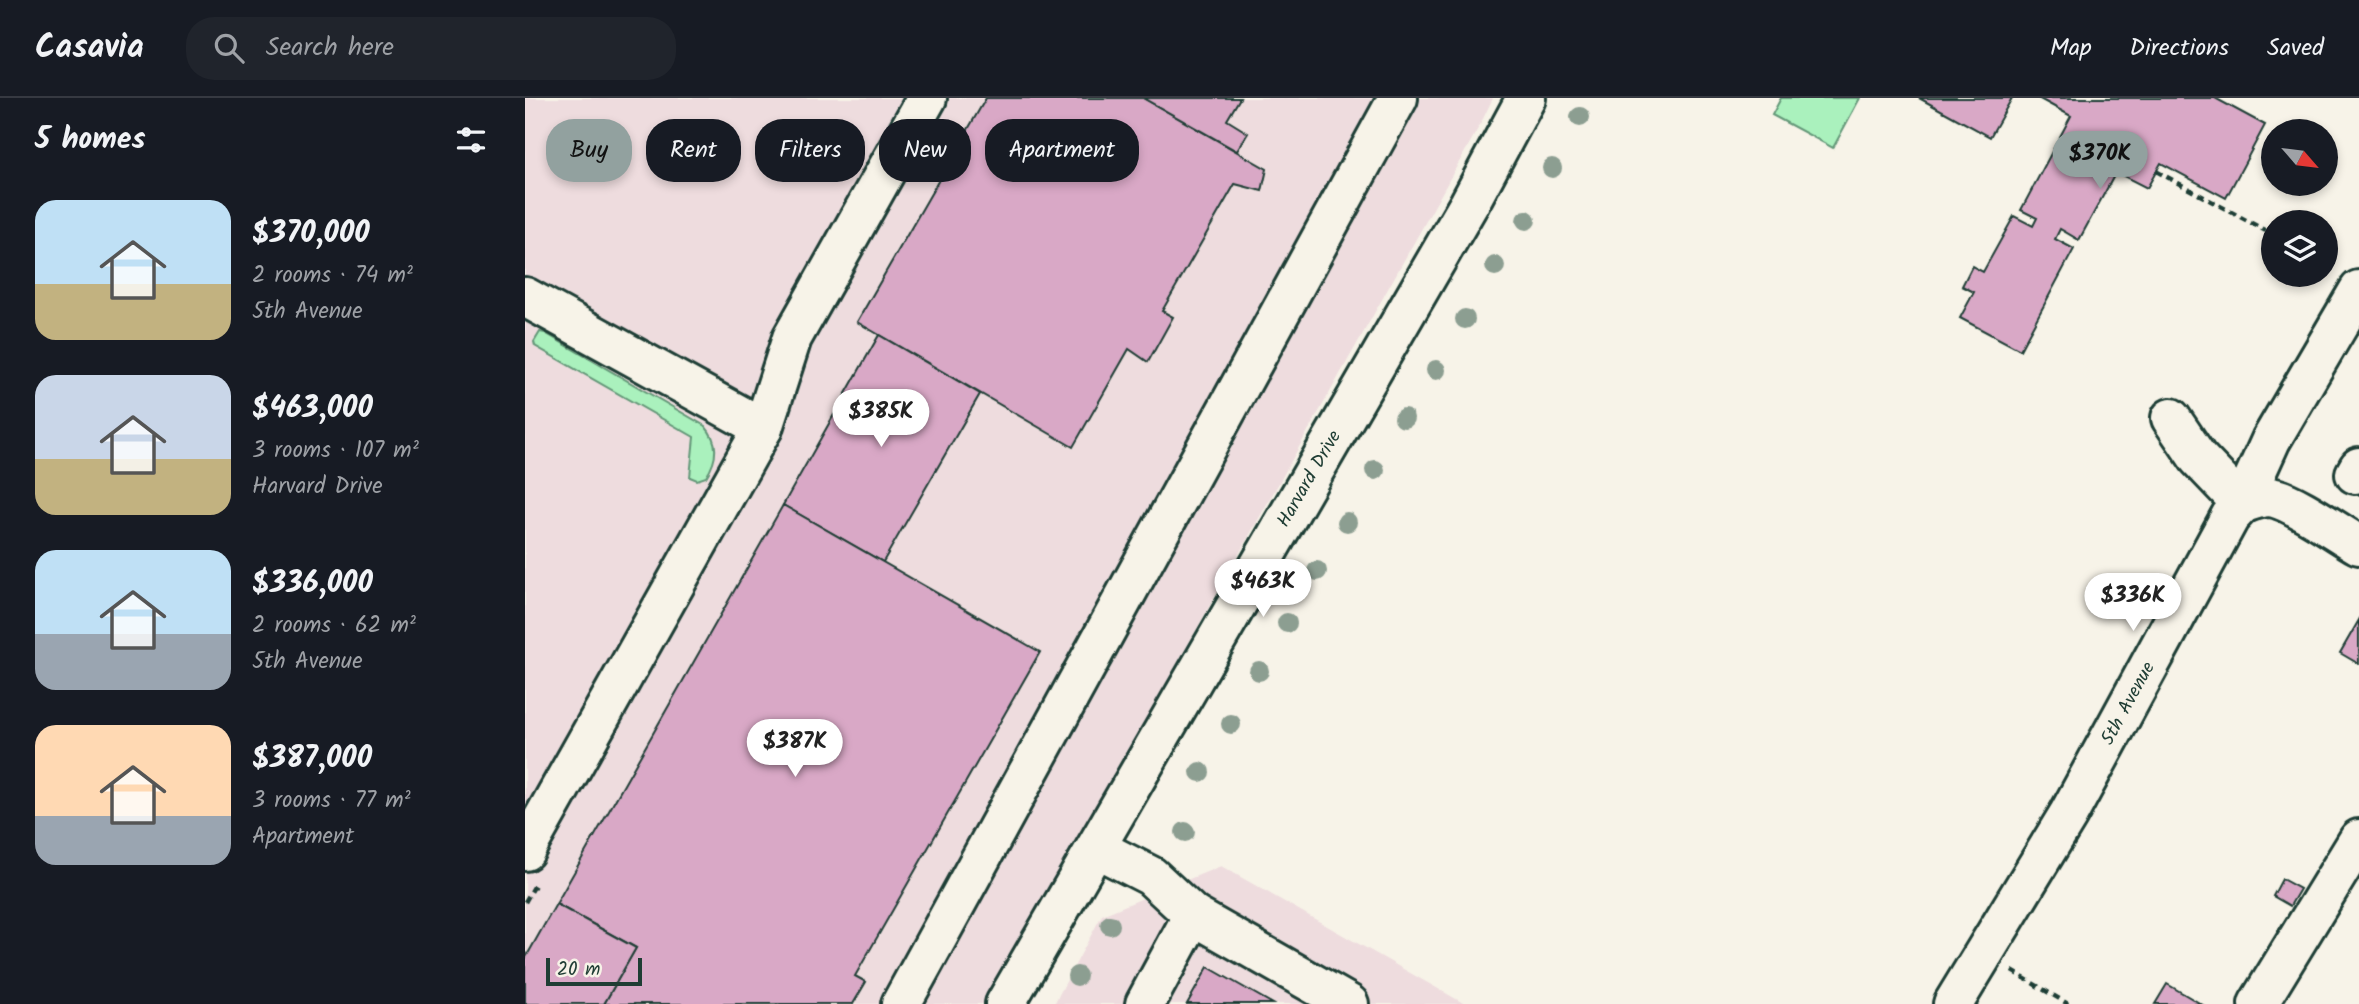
<!DOCTYPE html>
<meta charset="utf-8">
<style>
body{margin:0;font-family:Kalam,sans-serif;background:#20242c;color:#f1f3f6;height:100vh;display:flex;flex-direction:column;font-size:26px;white-space:nowrap}
*{box-sizing:border-box;margin:0}
p{font-size:23px;color:#9ea1a6}
.icon{flex:none;width:38px;height:38px;fill:none;stroke:currentColor;stroke-width:2;stroke-linecap:round;stroke-linejoin:round}
.map{position:relative;flex:1;overflow:hidden}
.side{display:flex;flex-direction:column;background:#171b24;width:525px}
.side>*{flex:none}
.guide{position:absolute;left:21px;top:21px;width:665px;height:63px;display:flex;gap:14px}
.needle{width:46px;rotate:118deg}
.tools{position:absolute;left:1736px;top:21px;display:grid;gap:14px}
.tools a{display:grid;place-items:center;width:77px;height:77px;border-radius:50%;background:#171b24;box-shadow:0 4px 10px #0003;font-size:35px}
.scale{position:absolute;left:21px;bottom:18px;width:96px;box-sizing:border-box;padding-left:7px;border:4px solid #1f3d34;border-top:0;font-size:19px;line-height:24px;white-space:nowrap;color:#1f3d34;-webkit-text-stroke:5px #f7f3e8;paint-order:stroke}
.price{position:absolute;translate:-50% -60px;padding:0 16px;border-radius:24px;background:#fff;color:#222;font-size:23px;line-height:46px;filter:drop-shadow(0 2px 4px #0008)}
.price::after{content:'';position:absolute;left:50%;top:42px;width:21px;height:16px;margin-left:-10px;background:inherit;clip-path:polygon(0 0,100% 0,50% 100%)}
.price.current{background:#92a19f;color:#111}
ul{padding:0;list-style:none}
li{display:flex;align-items:center;gap:21px;height:175px;padding:0 35px}
li span{display:grid;place-items:center;flex:none;width:196px;height:140px;border-radius:21px;color:#555}
li>.icon{margin-inline-start:auto}
span .icon{width:84px;height:84px;fill:#fffc;stroke-width:1}
li b{font-size:30px}
h2{display:flex;justify-content:space-between;align-items:center;height:84px;padding:0 35px;font-size:30px}
.pill{padding:0 24px;border-radius:28px;background:#171b24;box-shadow:0 4px 10px #0003;font-size:24px;line-height:63px}
.pill.current{background:#92a19f;color:#111}
header{display:flex;align-items:center;gap:42px;box-sizing:border-box;height:98px;padding:0 35px;background:#171b24;border-bottom:2px solid #363941}
header strong{font-size:33px}
nav{display:flex;gap:38px;margin-inline-start:auto;font-size:24px}
.search{width:490px;height:63px;background:#20242c;display:flex;align-items:center;gap:18px;box-sizing:border-box;padding:0 24px;border-radius:28px;color:#9ea1a6;font-size:26px}
main{display:flex;flex:1;min-height:0}
.map>svg:first-child{display:block}
</style>
<header>
<strong>Casavia</strong>
<div class="search"><svg class="icon" aria-label="search" viewBox="0 0 24 24"><circle cx="10" cy="10" r="6"/><path d="M15 15l6 6"/></svg>Search here</div>
<nav><a>Map</a><a>Directions</a><a>Saved</a></nav>
</header>
<main>
<section class="side">
<h2>5 homes<svg class="icon" aria-label="filters" viewBox="0 0 24 24"><path d="M4 7h16M4 17h16"/><circle cx="9" cy="7" r="2"/><circle cx="15" cy="17" r="2"/></svg></h2>
<ul>
<li><span style="background:linear-gradient(#bfe0f5 60%,#c2b280 0)"><svg class="icon" aria-label="home" viewBox="0 0 24 24"><path d="M3 11l9-7 9 7M6 9v11h12V9"/></svg></span><div><b>$370,000</b><p>2 rooms · 74 m²</p><p>5th Avenue</p></div></li>
<li><span style="background:linear-gradient(#c9d6e8 60%,#c2b280 0)"><svg class="icon" aria-label="home" viewBox="0 0 24 24"><path d="M3 11l9-7 9 7M6 9v11h12V9"/></svg></span><div><b>$463,000</b><p>3 rooms · 107 m²</p><p>Harvard Drive</p></div></li>
<li><span style="background:linear-gradient(#bfe0f5 60%,#9aa5b1 0)"><svg class="icon" aria-label="home" viewBox="0 0 24 24"><path d="M3 11l9-7 9 7M6 9v11h12V9"/></svg></span><div><b>$336,000</b><p>2 rooms · 62 m²</p><p>5th Avenue</p></div></li>
<li><span style="background:linear-gradient(#ffd9b3 65%,#9aa5b1 0)"><svg class="icon" aria-label="home" viewBox="0 0 24 24"><path d="M3 11l9-7 9 7M6 9v11h12V9"/></svg></span><div><b>$387,000</b><p>3 rooms · 77 m²</p><p>Apartment</p></div></li>
</ul>
</section>
<div class="map">
<svg width="1834" height="906" viewBox="0 0 1834 906">
<rect width="100%" height="100%" fill="#f7f3e8"/>
<filter id="ink" filterUnits="userSpaceOnUse"><feTurbulence type="fractalNoise" baseFrequency=".0143" numOctaves="2"/><feDisplacementMap in="SourceGraphic" scale="14" xChannelSelector="R" yChannelSelector="G"/><feConvolveMatrix kernelMatrix="1 2 1 2 8 2 1 2 1" color-interpolation-filters="sRGB"/></filter>
<g filter="url(#ink)">
<g fill="#eedcde">
<polygon points="0,0 968,0 955,27 461,906 0,906"/>
<polygon points="696,768 940,906 529,906 577,817"/>
</g>
<g fill="#aaf1bd" stroke="#649778" stroke-width="2">
<polygon points="1256,0 1335,0 1308,50 1247,17"/>
<path d="M15 234 20 235 180 328C194 344 193 361 181 379L172 382 165 379 169 339 10 248 9 244Z"/>
</g>
<g fill="#d9a8c6" stroke="#1f3d34" stroke-width="2">
<polygon points="461,0 618,0 742,71 737,93 710,86 637,213 648,219 623,264 604,251 548,349 332,224"/>
<polygon points="618,0 715,0 702,22 723,35 712,53"/>
<polygon points="1394,0 1487,0 1465,39"/>
<polygon points="1513,0 1690,0 1740,27 1701,100 1636,65 1622,90 1591,74 1554,142 1535,131 1530,141 1549,151 1495,252 1435,220 1449,194 1437,188 1447,168 1458,174 1489,118 1508,128 1512,120 1496,112 1546,18"/>
<polygon points="354,237 455,296 358,464 258,407"/>
<polygon points="258,407 515,554 330,878 341,884 328,906 79,906 111,850 31,806"/>
<polygon points="1834,522 1834,566 1815,555"/>
<polygon points="1757,781 1775,791 1765,808 1748,798"/>
<polygon points="31,806 111,850 79,906 0,906 0,861"/>
<polygon points="683,869 748,906 662,906"/>
<polygon points="1642,886 1676,906 1630,906"/>
</g>
<g fill="none" stroke-linecap="round" stroke-linejoin="round">
<g stroke="#1f3d34" stroke-width="44">
<g id="minor">
<polyline points="0,199 238,330 267,240 402,0"/>
<path d="M1646 320 1673 360 1717 406C1728 402 1738 397 1750 400 1771 405 1813 435 1834 447"/>
<polyline points="1830,376 1834,369"/>
<polyline points="571,750 626,778 668,817 824,906"/>
<polyline points="0,753 238,330"/>
<polyline points="376,906 873,0"/>
<path id="s1" d="M480 906 944 106 1001 0"/>
<polyline points="620,906 668,817"/>
<path id="s2" d="M1428 906 1543 717 1705 419 1717 406 1746 342 1834 192"/>
<polyline points="1733,906 1834,741"/>
</g>
</g>
<g stroke="#1f3d34" stroke-width="4.5" stroke-dasharray="7 5" stroke-linecap="butt">
<polyline points="1631,73 1741,133"/>
<polyline points="0,804 10,787"/>
<polyline points="1487,873 1543,906"/>
</g>
<use href="#minor" stroke="#f7f3e8" stroke-width="38"/>
</g>
<g fill="#8c9e91">
<circle cx="1055" cy="19" r="10"/>
<circle cx="1027" cy="70" r="10"/>
<circle cx="1001" cy="122" r="10"/>
<circle cx="970" cy="168" r="10"/>
<circle cx="940" cy="221" r="10"/>
<circle cx="911" cy="272" r="10"/>
<circle cx="879" cy="320" r="10"/>
<circle cx="850" cy="372" r="10"/>
<circle cx="822" cy="424" r="10"/>
<circle cx="792" cy="473" r="10"/>
<circle cx="762" cy="525" r="10"/>
<circle cx="734" cy="573" r="10"/>
<circle cx="706" cy="626" r="10"/>
<circle cx="675" cy="674" r="10"/>
<circle cx="660" cy="734" r="10"/>
<circle cx="585" cy="827" r="10"/>
<circle cx="552" cy="878" r="10"/>
</g>
</g>
<g text-anchor="middle" dominant-baseline="central" stroke-width="5" stroke-linejoin="round" paint-order="stroke">
<g font-size="19" fill="#1f3d34" stroke="#f7f3e8">
<text stroke="none"><textPath href="#s1" startOffset="607">Harvard Drive</textPath></text>
<text stroke="none"><textPath href="#s2" startOffset="348">5th Avenue</textPath></text>
</g>
</g>
</svg>
<div class="tools">
<a><svg class="needle" viewBox="-14 -14 28 28"><path d="M0-13l5 13h-10z" fill="#e53935"/><path d="M0 13l5-13h-10z" fill="#9ea1a6"/></svg></a>
<a><svg class="icon" aria-label="layers" viewBox="0 0 24 24"><path d="M12 4l9 5-9 5-9-5zM3 14l9 5 9-5"/></svg></a>
</div>
<div class="scale">20 m</div>
<b class="price current" style="left:1575px;top:93px">$370K</b>
<b class="price" style="left:356px;top:351px">$385K</b>
<b class="price" style="left:738px;top:521px">$463K</b>
<b class="price" style="left:1608px;top:535px">$336K</b>
<b class="price" style="left:270px;top:681px">$387K</b>
<div class="guide">
<a class="pill current">Buy</a>
<a class="pill">Rent</a>
<a class="pill">Filters</a>
<a class="pill">New</a>
<a class="pill">Apartment</a>
</div>
</div>
</main>
